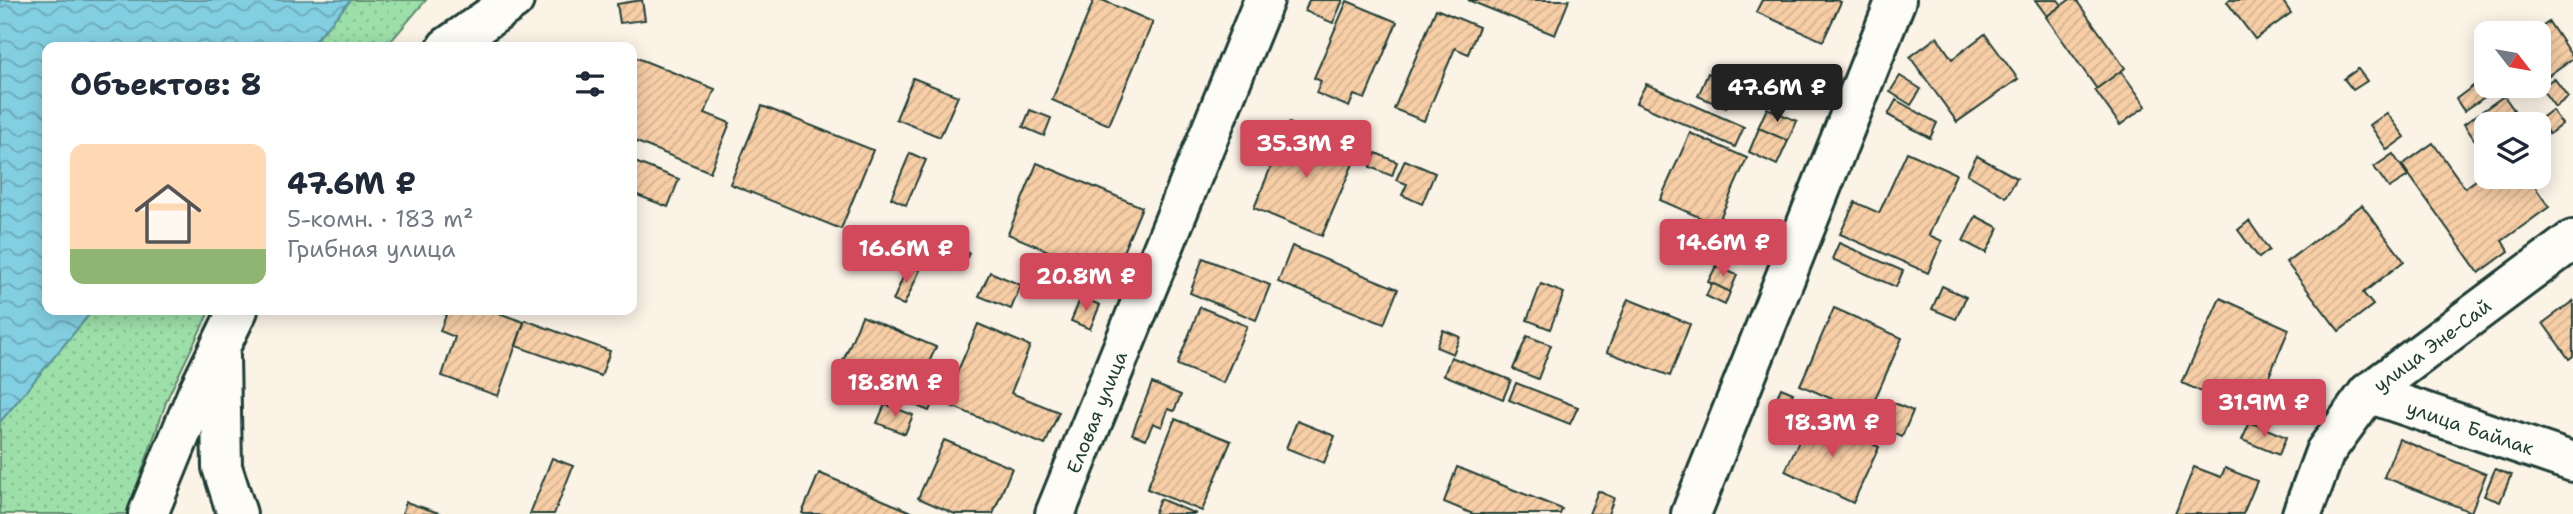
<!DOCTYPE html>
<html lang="ru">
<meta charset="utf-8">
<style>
body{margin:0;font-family:"Shantell Sans",sans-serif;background:#f6f6f7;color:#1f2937;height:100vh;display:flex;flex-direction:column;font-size:26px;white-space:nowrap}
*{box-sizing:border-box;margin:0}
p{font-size:23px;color:#747a83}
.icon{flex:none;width:38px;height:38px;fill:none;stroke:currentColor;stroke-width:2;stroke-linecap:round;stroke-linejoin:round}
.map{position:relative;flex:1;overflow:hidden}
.sheet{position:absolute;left:42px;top:42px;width:595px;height:273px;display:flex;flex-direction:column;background:#fff;border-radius:14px;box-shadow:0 4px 18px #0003}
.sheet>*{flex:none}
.needle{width:46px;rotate:121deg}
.tools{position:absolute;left:2474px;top:21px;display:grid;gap:14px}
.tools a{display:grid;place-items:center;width:77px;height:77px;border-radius:14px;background:#fff;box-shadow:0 4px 18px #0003;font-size:35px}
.price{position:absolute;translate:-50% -60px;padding:0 16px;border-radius:7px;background:#d1495b;color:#fff;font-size:23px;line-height:46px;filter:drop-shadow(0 2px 4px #0008)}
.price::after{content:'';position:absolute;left:50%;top:42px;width:21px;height:16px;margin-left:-10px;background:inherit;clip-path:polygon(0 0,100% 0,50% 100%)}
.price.active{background:#222;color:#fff}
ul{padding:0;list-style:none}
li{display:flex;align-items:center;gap:21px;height:175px;padding:0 28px}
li+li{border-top:2px solid #e0e1e3}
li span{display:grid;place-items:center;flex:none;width:196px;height:140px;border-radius:14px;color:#555}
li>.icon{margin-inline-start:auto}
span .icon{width:84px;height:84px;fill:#fffc;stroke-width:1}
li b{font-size:30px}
h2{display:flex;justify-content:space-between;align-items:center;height:84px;padding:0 28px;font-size:30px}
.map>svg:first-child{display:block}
</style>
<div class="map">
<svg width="2573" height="514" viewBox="0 0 2573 514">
<defs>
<pattern id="grass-dots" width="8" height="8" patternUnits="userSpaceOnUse" patternTransform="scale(1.75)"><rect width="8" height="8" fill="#9ddfa9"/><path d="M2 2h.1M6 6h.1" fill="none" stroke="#87c092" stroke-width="1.8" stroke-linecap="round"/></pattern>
<pattern id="water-waves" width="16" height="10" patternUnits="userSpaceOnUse" patternTransform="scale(1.75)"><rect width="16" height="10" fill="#83cfe2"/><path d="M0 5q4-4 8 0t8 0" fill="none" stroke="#6ba9b8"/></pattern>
<pattern id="building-hatch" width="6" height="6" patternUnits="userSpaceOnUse" patternTransform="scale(1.75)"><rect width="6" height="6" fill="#f7cea6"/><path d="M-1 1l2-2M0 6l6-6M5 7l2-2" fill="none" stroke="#d3b290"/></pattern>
</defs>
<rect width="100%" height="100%" fill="#fcf3e7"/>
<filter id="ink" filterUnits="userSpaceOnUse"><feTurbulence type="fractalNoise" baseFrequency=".0143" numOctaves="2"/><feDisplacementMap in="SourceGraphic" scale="14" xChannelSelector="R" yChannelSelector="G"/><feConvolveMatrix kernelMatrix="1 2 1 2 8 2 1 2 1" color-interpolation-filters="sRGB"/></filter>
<g filter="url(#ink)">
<g fill="url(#grass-dots)" stroke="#5e8e6e" stroke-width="2">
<polygon points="351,0 426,0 386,47 309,47"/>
<polygon points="93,310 210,310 168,397 127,514 0,514 0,422"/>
</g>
<polygon fill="url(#water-waves)" stroke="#5b959c" stroke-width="2" points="0,0 351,0 309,47 47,47 47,310 93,310 0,422"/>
<g fill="url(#building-hatch)" stroke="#1f3d34" stroke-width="2">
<polygon points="642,0 645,20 620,23 617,4"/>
<polygon points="1094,0 1102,0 1153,22 1109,125 1052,100"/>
<polygon points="1309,0 1343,0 1333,23 1305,11"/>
<polygon points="1468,0 1569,0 1555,35"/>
<polygon points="1762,0 1836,0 1841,2 1823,41 1756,12"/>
<polygon points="2035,0 2058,0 2062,5 2047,16"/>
<polygon points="2069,0 2076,0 2125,68 2097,89 2046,17"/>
<polygon points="2229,0 2282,0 2291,13 2255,39 2227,2"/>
<polygon points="1347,1 1397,22 1365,99 1354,95 1349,107 1316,93 1321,81 1314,78"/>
<polygon points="1436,9 1479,27 1468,54 1455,48 1424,121 1394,109"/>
<polygon points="2549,22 2573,58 2539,82 2539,33 2533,33"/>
<polygon points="1985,34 2018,79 1957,122 1910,57 1937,37 1952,59"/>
<polygon points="632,56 715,89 705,113 730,123 710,172 632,140"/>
<polygon points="2358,69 2367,81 2353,90 2344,79"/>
<polygon points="2121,71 2146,106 2120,125 2095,90"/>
<polygon points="1708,73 1737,85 1726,108 1698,96"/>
<polygon points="1900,76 1921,89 1911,105 1890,92"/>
<polygon points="913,78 958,96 940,137 896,119"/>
<polygon points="2554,78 2568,97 2555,107 2541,88"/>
<polygon points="2480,81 2489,94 2464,111 2456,99"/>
<polygon points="1646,84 1744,127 1735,147 1636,103"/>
<polygon points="2504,96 2514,110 2494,124 2487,124 2487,129 2474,139 2464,124"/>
<polygon points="1896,100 1937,123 1930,138 1888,115"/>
<polygon points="762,106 873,150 841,229 730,184"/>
<polygon points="1767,108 1797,121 1788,141 1758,128"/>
<polygon points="1030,110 1051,118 1044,136 1023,127"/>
<polygon points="2552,110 2562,124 2549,134 2539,120"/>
<polygon points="2387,113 2405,137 2387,150 2370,125"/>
<polygon points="1289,123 1358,152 1322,236 1254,208"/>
<polygon points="1759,128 1788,141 1777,165 1749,152"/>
<polygon points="1690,133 1747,158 1717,225 1660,200"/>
<polygon points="2433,143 2465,188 2487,172 2487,177 2528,177 2549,207 2502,241 2509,251 2479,273 2402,165"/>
<polygon points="1907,152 1956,174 1929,235 1942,241 1928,273 1840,234 1855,202 1879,213"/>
<polygon points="910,153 926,160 906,205 891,198"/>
<polygon points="1376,153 1397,162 1392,176 1370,167"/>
<polygon points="2393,154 2408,176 2389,188 2374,167"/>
<polygon points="1977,156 2017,178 2006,197 1967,174"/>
<polygon points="1405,160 1435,173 1422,204 1402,195 1407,184 1396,180"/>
<polygon points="632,161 679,179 668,207 632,193"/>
<polygon points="1037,163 1142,207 1112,278 1008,234"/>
<polygon points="2362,205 2404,261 2363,293 2373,305 2339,331 2286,262"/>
<polygon points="1976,216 1999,228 1986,253 1963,241"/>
<polygon points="2249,221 2269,250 2259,258 2238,230"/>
<polygon points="1839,243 1903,271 1896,287 1832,259"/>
<polygon points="947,244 969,253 962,269 941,260"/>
<polygon points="1292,246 1398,289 1384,324 1278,282"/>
<polygon points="1203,258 1270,285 1256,320 1190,293"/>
<polygon points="908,265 920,270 904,305 893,301"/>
<polygon points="1716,266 1737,275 1730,292 1708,282"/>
<polygon points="990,272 1021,285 1011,309 979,296"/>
<polygon points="1712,283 1730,292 1725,305 1706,296"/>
<polygon points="1541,284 1564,293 1550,329 1527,320"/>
<polygon points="1942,286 1966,297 1956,319 1932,309"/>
<polygon points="1081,297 1100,305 1090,329 1071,321"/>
<polygon points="2220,298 2289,329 2267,381 2279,386 2264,420 2182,383"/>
<polygon points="1628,299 1690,324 1670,376 1607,352"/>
<polygon points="2573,301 2573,356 2569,359 2543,323"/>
<polygon points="1200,307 1247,326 1223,383 1177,365"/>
<polygon points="1834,308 1902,338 1868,415 1800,385"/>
<polygon points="448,310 490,310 524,322 498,396 442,376 455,337 440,331"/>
<polygon points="862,316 936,347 925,371 943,378 929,411 838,373"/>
<polygon points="525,320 610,351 601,376 516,346"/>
<polygon points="978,324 1030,346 1011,393 1059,412 1045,445 944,403"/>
<polygon points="1443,330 1460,337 1453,354 1436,347"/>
<polygon points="1527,336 1551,345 1538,379 1513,369"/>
<polygon points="1451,357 1511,380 1503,399 1444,375"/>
<polygon points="1152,383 1181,395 1174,411 1168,409 1162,427 1153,423 1146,439 1132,434"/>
<polygon points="1516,383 1578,407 1570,424 1509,400"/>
<polygon points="1781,388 1793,393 1783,413 1772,408"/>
<polygon points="1887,400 1913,411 1902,437 1875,425"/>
<polygon points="885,404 913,415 905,434 877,423"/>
<polygon points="1811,415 1879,447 1853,503 1785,471"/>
<polygon points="1175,419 1231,441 1202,511 1147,489"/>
<polygon points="1297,421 1335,436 1324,463 1286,448"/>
<polygon points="2250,422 2286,437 2279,455 2242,440"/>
<polygon points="2399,439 2486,474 2471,512 2384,477"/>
<polygon points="944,440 1012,468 993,514 955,514 918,498"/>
<polygon points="552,458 573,466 554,514 530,514"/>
<polygon points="1457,467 1562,509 1560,514 1473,514 1444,502"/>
<polygon points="2194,467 2221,477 2225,468 2257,481 2243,514 2175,514"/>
<polygon points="2495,469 2511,475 2500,502 2484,496"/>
<polygon points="819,473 916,514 804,514 802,513"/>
<polygon points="1598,491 1614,498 1608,514 1589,514"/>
<polygon points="1160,499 1196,514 1154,514"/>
<polygon points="406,502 442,514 402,514"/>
</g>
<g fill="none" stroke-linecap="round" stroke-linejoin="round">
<g stroke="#1f3d34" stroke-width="44">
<g id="minor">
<polyline points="447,47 514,0"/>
<polyline points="220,356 222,467 237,514"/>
<path id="s1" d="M2368 393 2573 462"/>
<polyline points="148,514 197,394 238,310"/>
<path id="s2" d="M1055 514 1264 0"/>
<polyline points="1691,514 1896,0"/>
<path id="s3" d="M2302 514 2325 452 2368 393 2573 240"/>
</g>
</g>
<use href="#minor" stroke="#fdfcf7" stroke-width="38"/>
</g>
</g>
<g text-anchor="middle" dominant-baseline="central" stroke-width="5" stroke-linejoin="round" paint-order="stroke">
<g font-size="19" fill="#1f3d34" stroke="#fdfcf7">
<text stroke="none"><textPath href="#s3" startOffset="219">улица Эне-Сай</textPath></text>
<text stroke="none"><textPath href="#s2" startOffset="110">Еловая улица</textPath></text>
<text stroke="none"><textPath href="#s1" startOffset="108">улица Байлак</textPath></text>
</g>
</g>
</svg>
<div class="tools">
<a><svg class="needle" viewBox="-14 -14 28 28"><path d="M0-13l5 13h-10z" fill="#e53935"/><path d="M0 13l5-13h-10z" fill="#747a83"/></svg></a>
<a><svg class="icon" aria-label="layers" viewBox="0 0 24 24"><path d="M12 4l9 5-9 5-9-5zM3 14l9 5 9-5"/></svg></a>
</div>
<b class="price active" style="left:1777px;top:124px">47.6M ₽</b>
<b class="price" style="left:1306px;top:180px">35.3M ₽</b>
<b class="price" style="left:1723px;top:279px">14.6M ₽</b>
<b class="price" style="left:906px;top:285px">16.6M ₽</b>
<b class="price" style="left:1086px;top:313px">20.8M ₽</b>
<b class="price" style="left:895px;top:419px">18.8M ₽</b>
<b class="price" style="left:2264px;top:439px">31.9M ₽</b>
<b class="price" style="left:1832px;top:459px">18.3M ₽</b>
<section class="sheet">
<h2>Объектов: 8<svg class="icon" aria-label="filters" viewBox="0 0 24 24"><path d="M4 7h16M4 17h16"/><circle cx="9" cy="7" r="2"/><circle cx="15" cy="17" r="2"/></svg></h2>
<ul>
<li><span style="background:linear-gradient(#ffd9b3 75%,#8fb573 0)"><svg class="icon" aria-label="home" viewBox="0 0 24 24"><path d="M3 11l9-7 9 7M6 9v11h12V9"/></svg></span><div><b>47.6M ₽</b><p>5-комн. · 183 m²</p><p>Грибная улица</p></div></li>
</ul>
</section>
</div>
